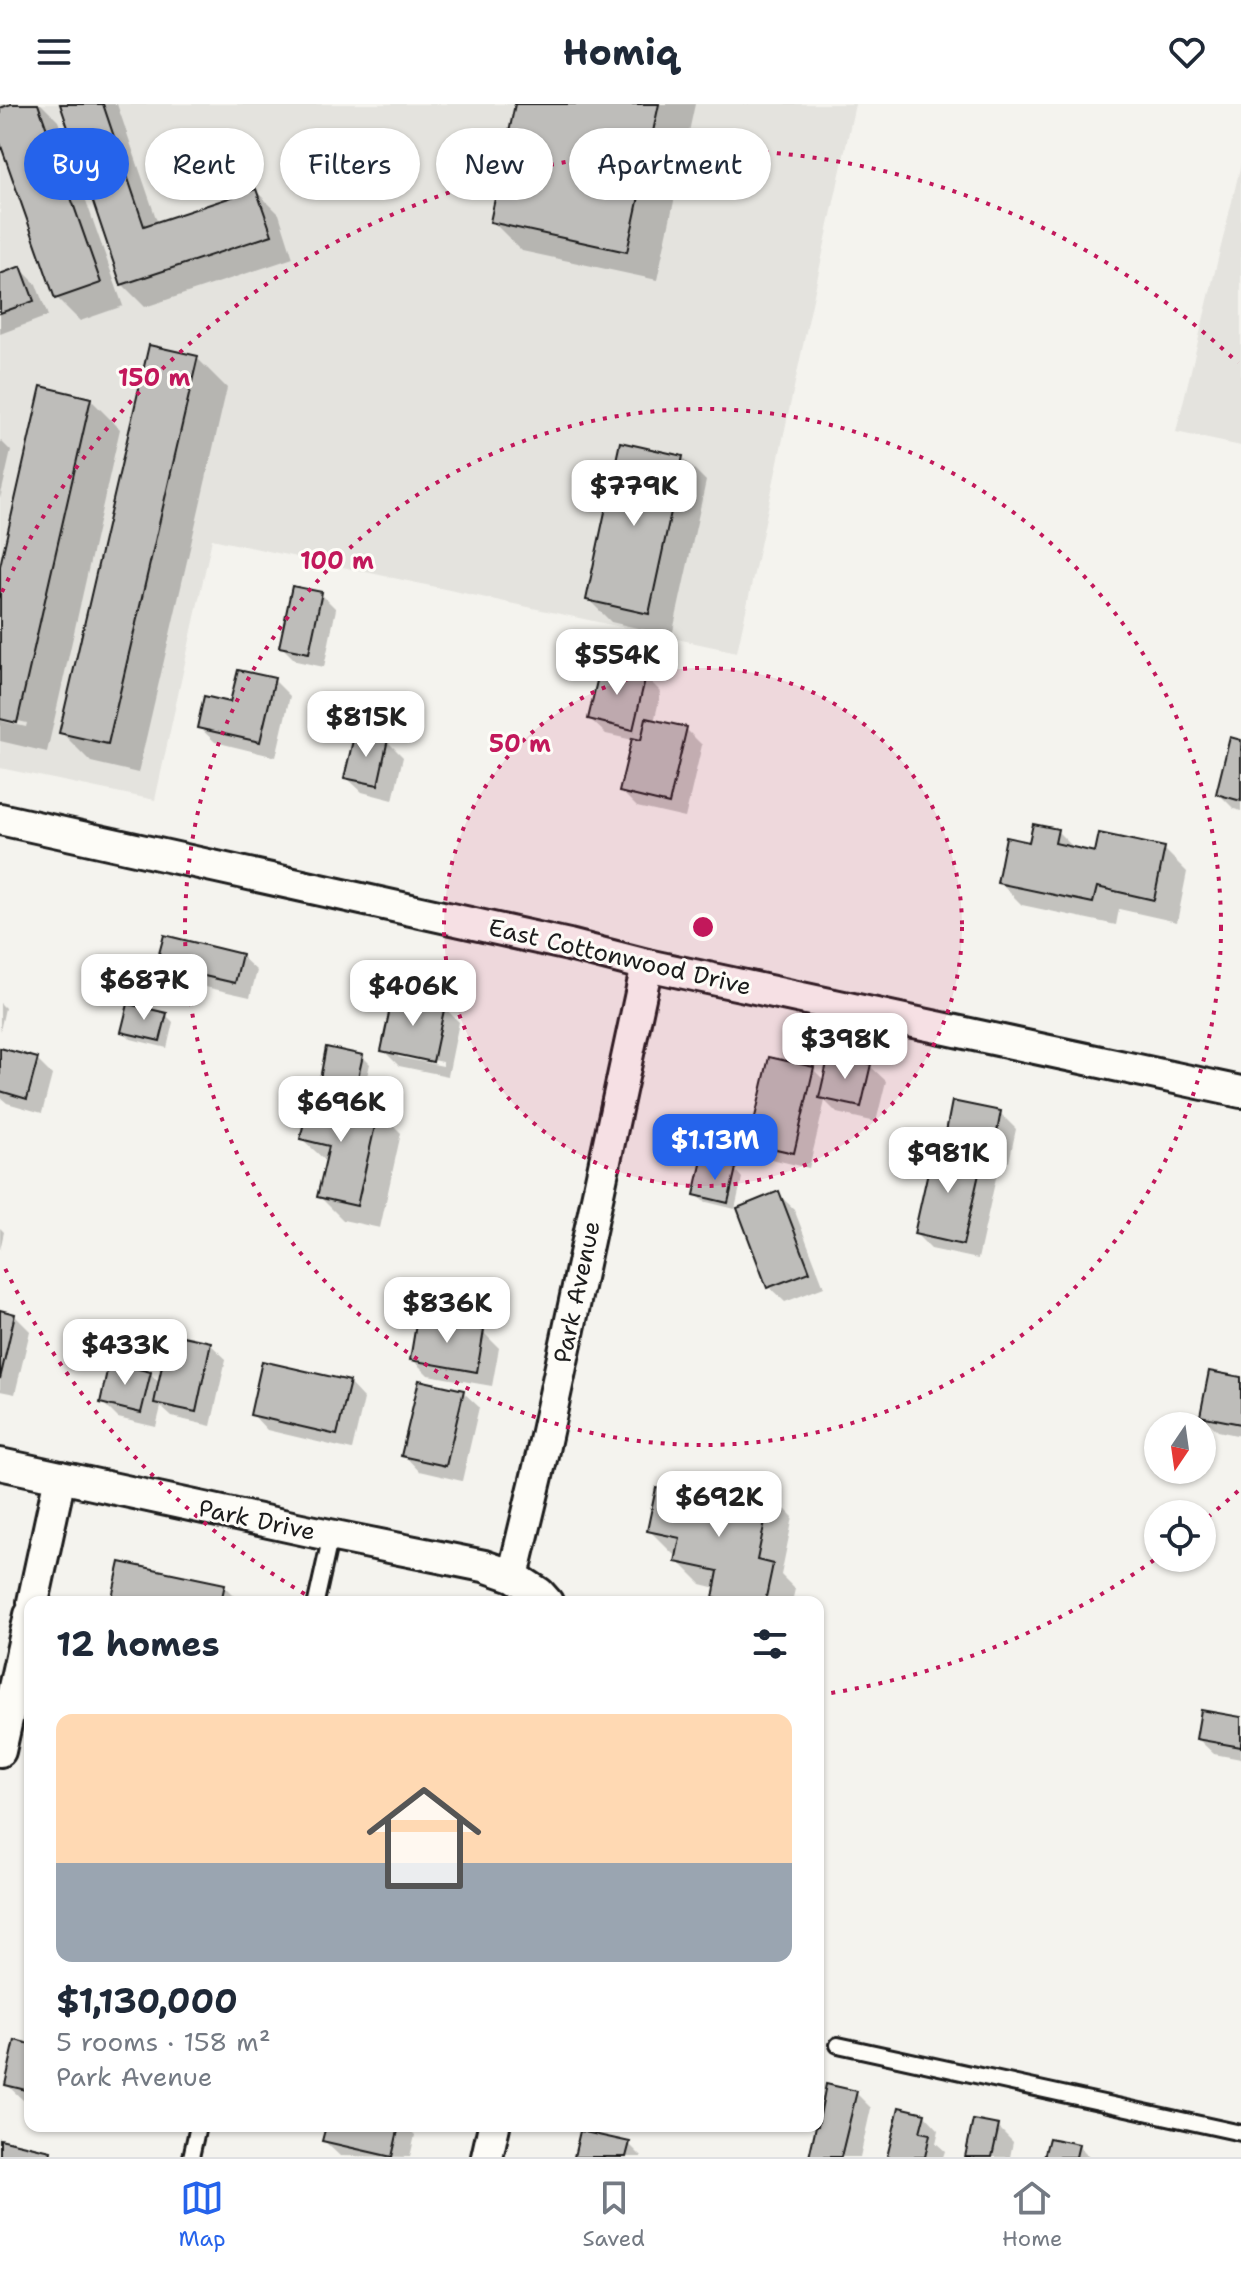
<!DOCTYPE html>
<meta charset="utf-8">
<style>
body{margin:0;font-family:"Shantell Sans",sans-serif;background:#f2f2f3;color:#1f2937;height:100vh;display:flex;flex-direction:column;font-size:30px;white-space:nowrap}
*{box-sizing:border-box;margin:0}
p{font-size:26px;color:#747a83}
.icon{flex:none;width:44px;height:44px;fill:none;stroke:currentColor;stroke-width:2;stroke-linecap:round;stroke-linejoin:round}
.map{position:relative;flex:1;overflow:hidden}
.details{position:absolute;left:24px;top:1492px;width:800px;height:536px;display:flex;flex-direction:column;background:#fff;border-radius:16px;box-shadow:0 2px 6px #0004}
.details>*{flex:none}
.guide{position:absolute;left:24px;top:24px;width:800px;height:72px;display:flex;gap:16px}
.needle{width:52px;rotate:193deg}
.buttons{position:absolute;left:1144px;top:1308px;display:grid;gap:16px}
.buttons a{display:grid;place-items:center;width:72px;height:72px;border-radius:50%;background:#fff;box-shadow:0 2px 6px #0004;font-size:40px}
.price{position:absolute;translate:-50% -68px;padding:0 18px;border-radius:16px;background:#fff;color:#222;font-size:26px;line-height:52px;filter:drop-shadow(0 2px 4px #0008)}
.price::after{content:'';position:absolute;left:50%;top:48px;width:24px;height:18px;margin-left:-12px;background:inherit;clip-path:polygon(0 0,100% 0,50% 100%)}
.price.selected{background:#2563eb;color:#fff}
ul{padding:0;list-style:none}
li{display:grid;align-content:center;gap:16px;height:424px;padding:0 32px}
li+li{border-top:2px solid #e0e1e3}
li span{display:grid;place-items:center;height:248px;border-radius:16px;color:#555}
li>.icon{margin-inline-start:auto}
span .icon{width:144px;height:144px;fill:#fffc;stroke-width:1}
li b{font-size:34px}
h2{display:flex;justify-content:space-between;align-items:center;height:96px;padding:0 32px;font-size:34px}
.chip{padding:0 28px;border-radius:36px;background:#fff;box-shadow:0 2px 6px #0004;font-size:28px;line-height:72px}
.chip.selected{background:#2563eb;color:#fff}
header{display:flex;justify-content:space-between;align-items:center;height:104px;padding:0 32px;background:#fff;font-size:36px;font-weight:700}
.menu{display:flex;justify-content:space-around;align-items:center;height:112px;border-top:2px solid #e0e1e3;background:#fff;font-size:22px;color:#747a83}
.menu a{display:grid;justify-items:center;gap:4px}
.menu .selected{color:#2563eb}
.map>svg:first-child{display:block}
</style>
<header><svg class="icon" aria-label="menu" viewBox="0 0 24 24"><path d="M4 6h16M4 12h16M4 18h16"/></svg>Homiq<svg class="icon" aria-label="heart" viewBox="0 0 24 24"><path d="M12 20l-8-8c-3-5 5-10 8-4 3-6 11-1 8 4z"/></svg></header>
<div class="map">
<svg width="1241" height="2053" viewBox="0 0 1241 2053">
<rect width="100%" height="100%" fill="#f4f3ee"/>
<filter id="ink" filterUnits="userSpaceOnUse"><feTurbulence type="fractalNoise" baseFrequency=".0125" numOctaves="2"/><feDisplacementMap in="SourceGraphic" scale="16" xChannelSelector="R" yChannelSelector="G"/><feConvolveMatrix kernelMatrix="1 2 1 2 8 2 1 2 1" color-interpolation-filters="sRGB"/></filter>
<g filter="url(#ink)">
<g fill="#e4e3de">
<polygon points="0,0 855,0 737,548 212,435 155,696 0,664"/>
<polygon points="1241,60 1241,342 1176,328"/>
</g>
<g fill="#0003" fill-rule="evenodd">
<polygon points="17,0 41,0 58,17 123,202 80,217 57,194 0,33 0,6"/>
<polygon points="62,0 117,0 158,120 256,87 279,110 293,154 145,203 122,180"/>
<polygon points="517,0 695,0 657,176 522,147 492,117"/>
<polygon points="20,164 36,180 48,212 0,230 0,172"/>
<polygon points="197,254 227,284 138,669 91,658 61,628"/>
<path d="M90 295 120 325 47 648 0 637V471ZM1 613 27 619 26 623 1 617Z"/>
<polygon points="0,336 11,347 0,395"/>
<polygon points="682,353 706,377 672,532 611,518 588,495"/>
<polygon points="321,490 336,505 324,563 296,557 281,542"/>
<polygon points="645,572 661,588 654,618 686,625 702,641 685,714 637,703 621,687 633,636 606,630 590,615"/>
<polygon points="274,576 290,592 276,653 215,638 199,623 232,600"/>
<polygon points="387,637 403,653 393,696 362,688 346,673"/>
<polygon points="1241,638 1241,707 1234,705 1219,690"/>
<polygon points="1057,727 1076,746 1097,750 1164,745 1187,768 1177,818 1119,805 1116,821 1022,801 999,778 1030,741"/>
<polygon points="241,852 257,867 250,893 174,876 159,860"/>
<polygon points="0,899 5,904 0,927"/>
<path d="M444 903 459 918 448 972 399 962 383 946ZM398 949 443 958V962L398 953Z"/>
<polygon points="166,911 173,918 167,944 131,935 124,928"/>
<polygon points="0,950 37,956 52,971 42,1009 7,999 0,993"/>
<polygon points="362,952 370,960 363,989 329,982 322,975"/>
<polygon points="870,962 886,977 876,1018 837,1009 825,997 809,1064 767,1054 751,1038 813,965 825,977"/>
<polygon points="378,1006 401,1029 380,1124 343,1116 320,1093 327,1058 302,1035"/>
<polygon points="1000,1009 1016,1025 1009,1058 980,1052 997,1069 978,1155 931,1145 916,1130 964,1050 947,1033"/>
<polygon points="735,1066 742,1074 735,1105 703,1097 696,1090"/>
<polygon points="778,1090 794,1105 824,1183 785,1198 769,1183"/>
<polygon points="0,1124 4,1128 0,1146"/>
<polygon points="0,1208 14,1211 30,1227 15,1290 0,1287"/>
<polygon points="483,1228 499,1244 492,1282 428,1271 412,1255"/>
<polygon points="210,1240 226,1255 211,1322 172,1313 161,1303 156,1323 118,1314 102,1298 150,1269 160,1280"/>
<polygon points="1241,1275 1241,1332 1218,1327 1202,1312"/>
<polygon points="349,1279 364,1295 352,1346 267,1326 252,1310"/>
<polygon points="463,1288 479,1303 462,1377 419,1367 404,1351"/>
<polygon points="770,1390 793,1413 781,1471 795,1485 792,1498 720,1498 715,1493 717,1484 701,1480 678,1457 679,1451 673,1450 649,1426"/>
<polygon points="224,1482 240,1498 113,1498"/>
<polygon points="1241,1615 1241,1655 1214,1650 1198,1635"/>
<polygon points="30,1942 30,1998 23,1996 7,1981"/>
<polygon points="827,1982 856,1989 871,2004 860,2053 811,2053"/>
<polygon points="924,2010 939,2026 936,2039 945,2047 943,2053 889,2053"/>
<polygon points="328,2022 406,2022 415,2031 410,2053 340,2052 324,2037"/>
<polygon points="998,2023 1013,2038 1010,2053 967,2053"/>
<polygon points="629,2040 642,2053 576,2053"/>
<polygon points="1078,2042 1089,2053 1046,2053"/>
</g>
<g fill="#bebdba" stroke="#1c1c1c" stroke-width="2">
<polygon points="11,0 38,0 101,179 55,195 0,39 0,4"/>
<polygon points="60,0 103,0 144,122 256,85 272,131 121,181"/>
<polygon points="515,0 659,0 627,148 490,118"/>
<polygon points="21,162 34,197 0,209 0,170"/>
<polygon points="149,241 198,252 108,640 59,629"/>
<polygon points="41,282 91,294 17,619 0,615 0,462"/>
<polygon points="620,338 683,352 649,510 586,496"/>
<polygon points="292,482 322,488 309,549 279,543"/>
<polygon points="601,560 646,571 633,626 588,615"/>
<polygon points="238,566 275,574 260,638 197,624 204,592 230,598"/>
<polygon points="646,614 687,623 669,700 619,688 632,634 641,636"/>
<polygon points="355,628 388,635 378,681 344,674"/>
<polygon points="1230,633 1241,636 1241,697 1216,690"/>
<polygon points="1033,720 1058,725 1055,739 1095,748 1099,729 1165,743 1154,796 1097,783 1093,799 997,779 1006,733 1029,738"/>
<polygon points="164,831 242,850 235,879 156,861"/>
<polygon points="393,890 445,901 433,958 381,947"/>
<polygon points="128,900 167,909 160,937 121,928"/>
<polygon points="326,943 363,951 356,983 320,975"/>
<polygon points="0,944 38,954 27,995 0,987"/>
<polygon points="829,950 871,960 861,1003 819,994"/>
<polygon points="769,953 814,963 794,1049 749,1039"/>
<polygon points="311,989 379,1004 357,1102 317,1093 329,1042 300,1035"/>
<polygon points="952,997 1001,1007 994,1044 945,1033"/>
<polygon points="934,1041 983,1052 963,1141 914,1130"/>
<polygon points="702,1056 736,1064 728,1099 694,1091"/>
<polygon points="779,1087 810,1168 767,1184 737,1104"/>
<polygon points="0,1206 15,1210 0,1275"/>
<polygon points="417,1214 484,1226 477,1268 410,1256"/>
<polygon points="169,1229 211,1238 196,1308 154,1299"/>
<polygon points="262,1257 350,1277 337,1331 250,1311"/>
<polygon points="109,1258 151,1268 141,1309 100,1299"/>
<polygon points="1209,1267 1241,1273 1241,1320 1200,1312"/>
<polygon points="419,1276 464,1286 446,1362 401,1352"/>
<polygon points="739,1381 771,1388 757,1456 773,1460 765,1498 733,1498 713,1494 718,1467 675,1458 680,1434 647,1427 656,1384 735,1400"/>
<polygon points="120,1458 225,1480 221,1498 111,1498"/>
<polygon points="1201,1606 1241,1613 1241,1643 1196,1635"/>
<polygon points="15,1936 30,1940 30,1987 5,1981"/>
<polygon points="826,1980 857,1987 841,2053 809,2053 816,2022 818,2022"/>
<polygon points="899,2003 925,2009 920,2028 930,2030 925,2053 887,2053"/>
<polygon points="973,2016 999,2021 992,2053 965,2053"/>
<polygon points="326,2022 399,2022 392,2053 322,2037"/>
<polygon points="580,2027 630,2038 626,2053 574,2053"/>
<polygon points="1049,2034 1079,2040 1076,2053 1044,2053"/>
<polygon points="0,2035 51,2047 50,2053 0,2053"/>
</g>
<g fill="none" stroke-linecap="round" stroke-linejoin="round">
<g stroke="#1c1c1c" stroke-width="20">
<g id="service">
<polyline points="316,1498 331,1431"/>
<polyline points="838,1941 1241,2029"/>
<polyline points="191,2053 198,2022"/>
</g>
</g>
<g stroke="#1c1c1c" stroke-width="36">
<g id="minor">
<polyline points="0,715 569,841 647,861 1241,988"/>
<polyline points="0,1360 315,1428 484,1462 513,1472 539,1489 547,1498"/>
<polyline points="513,1472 542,1351 647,861"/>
<polyline points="33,1498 60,1373"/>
<polyline points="0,1647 30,1511"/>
<polyline points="487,2053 494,2022"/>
</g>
</g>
<use href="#service" stroke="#fdfcf7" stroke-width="14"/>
<use href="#minor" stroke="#fdfcf7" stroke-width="30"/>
</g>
</g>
<circle cx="703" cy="823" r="259" fill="#c2185b" fill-opacity=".12"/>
<g fill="none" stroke="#c2185b" stroke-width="4" stroke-dasharray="4 8">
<circle cx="703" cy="823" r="259"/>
<circle cx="703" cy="823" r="518"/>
<path d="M1238 1387A777 777 0 0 1 1202 1418M1154 1456A777 777 0 0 1 825 1590M315 1496A777 777 0 0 1 2 1158M2 488A777 777 0 0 1 1238 259"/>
</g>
<g text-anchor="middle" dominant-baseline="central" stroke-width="6" stroke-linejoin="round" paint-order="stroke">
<g font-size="24" fill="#1c1c1c" stroke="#fdfcf7">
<text transform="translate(620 853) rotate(13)">East Cottonwood Drive</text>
<text transform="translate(577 1188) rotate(-78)">Park Avenue</text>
<text transform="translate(257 1416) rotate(12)">Park Drive</text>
</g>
</g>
<circle cx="703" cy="823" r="12" fill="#c2185b" stroke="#fdfcf7" stroke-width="4"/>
<g font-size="24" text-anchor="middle" font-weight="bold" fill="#c2185b" stroke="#fdfcf7" stroke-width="6" stroke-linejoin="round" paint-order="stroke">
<text x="154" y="282">150 m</text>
<text x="337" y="465">100 m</text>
<text x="520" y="648">50 m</text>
</g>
</svg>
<div class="buttons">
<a><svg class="needle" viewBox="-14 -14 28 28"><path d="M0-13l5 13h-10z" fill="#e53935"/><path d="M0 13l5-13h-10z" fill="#747a83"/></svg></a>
<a><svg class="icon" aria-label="locate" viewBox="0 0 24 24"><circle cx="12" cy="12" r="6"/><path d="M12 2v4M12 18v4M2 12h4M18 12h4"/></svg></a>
</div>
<b class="price" style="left:634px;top:424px">$779K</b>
<b class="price" style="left:617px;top:593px">$554K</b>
<b class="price" style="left:366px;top:655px">$815K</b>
<b class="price" style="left:144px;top:918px">$687K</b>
<b class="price" style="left:413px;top:924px">$406K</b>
<b class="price" style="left:845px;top:977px">$398K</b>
<b class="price" style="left:341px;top:1040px">$696K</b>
<b class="price selected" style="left:715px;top:1078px">$1.13M</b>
<b class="price" style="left:948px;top:1091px">$981K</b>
<b class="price" style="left:447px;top:1241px">$836K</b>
<b class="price" style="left:125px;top:1283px">$433K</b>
<b class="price" style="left:719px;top:1435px">$692K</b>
<div class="guide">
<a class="chip selected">Buy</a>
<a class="chip">Rent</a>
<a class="chip">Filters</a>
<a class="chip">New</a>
<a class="chip">Apartment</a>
</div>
<section class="details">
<h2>12 homes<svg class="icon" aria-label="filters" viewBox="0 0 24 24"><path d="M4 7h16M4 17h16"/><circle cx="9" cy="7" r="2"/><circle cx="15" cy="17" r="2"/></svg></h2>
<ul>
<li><span style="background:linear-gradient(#ffd9b3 60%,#9aa5b1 0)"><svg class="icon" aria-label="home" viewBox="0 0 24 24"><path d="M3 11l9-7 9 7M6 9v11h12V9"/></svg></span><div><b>$1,130,000</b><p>5 rooms · 158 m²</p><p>Park Avenue</p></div></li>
</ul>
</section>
</div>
<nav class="menu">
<a class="selected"><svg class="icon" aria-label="map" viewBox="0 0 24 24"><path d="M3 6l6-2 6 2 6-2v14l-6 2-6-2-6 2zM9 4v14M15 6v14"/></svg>Map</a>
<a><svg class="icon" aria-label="saved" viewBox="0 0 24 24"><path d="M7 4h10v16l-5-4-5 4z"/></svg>Saved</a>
<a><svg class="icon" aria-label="home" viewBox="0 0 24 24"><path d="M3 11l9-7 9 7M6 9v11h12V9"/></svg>Home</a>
</nav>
